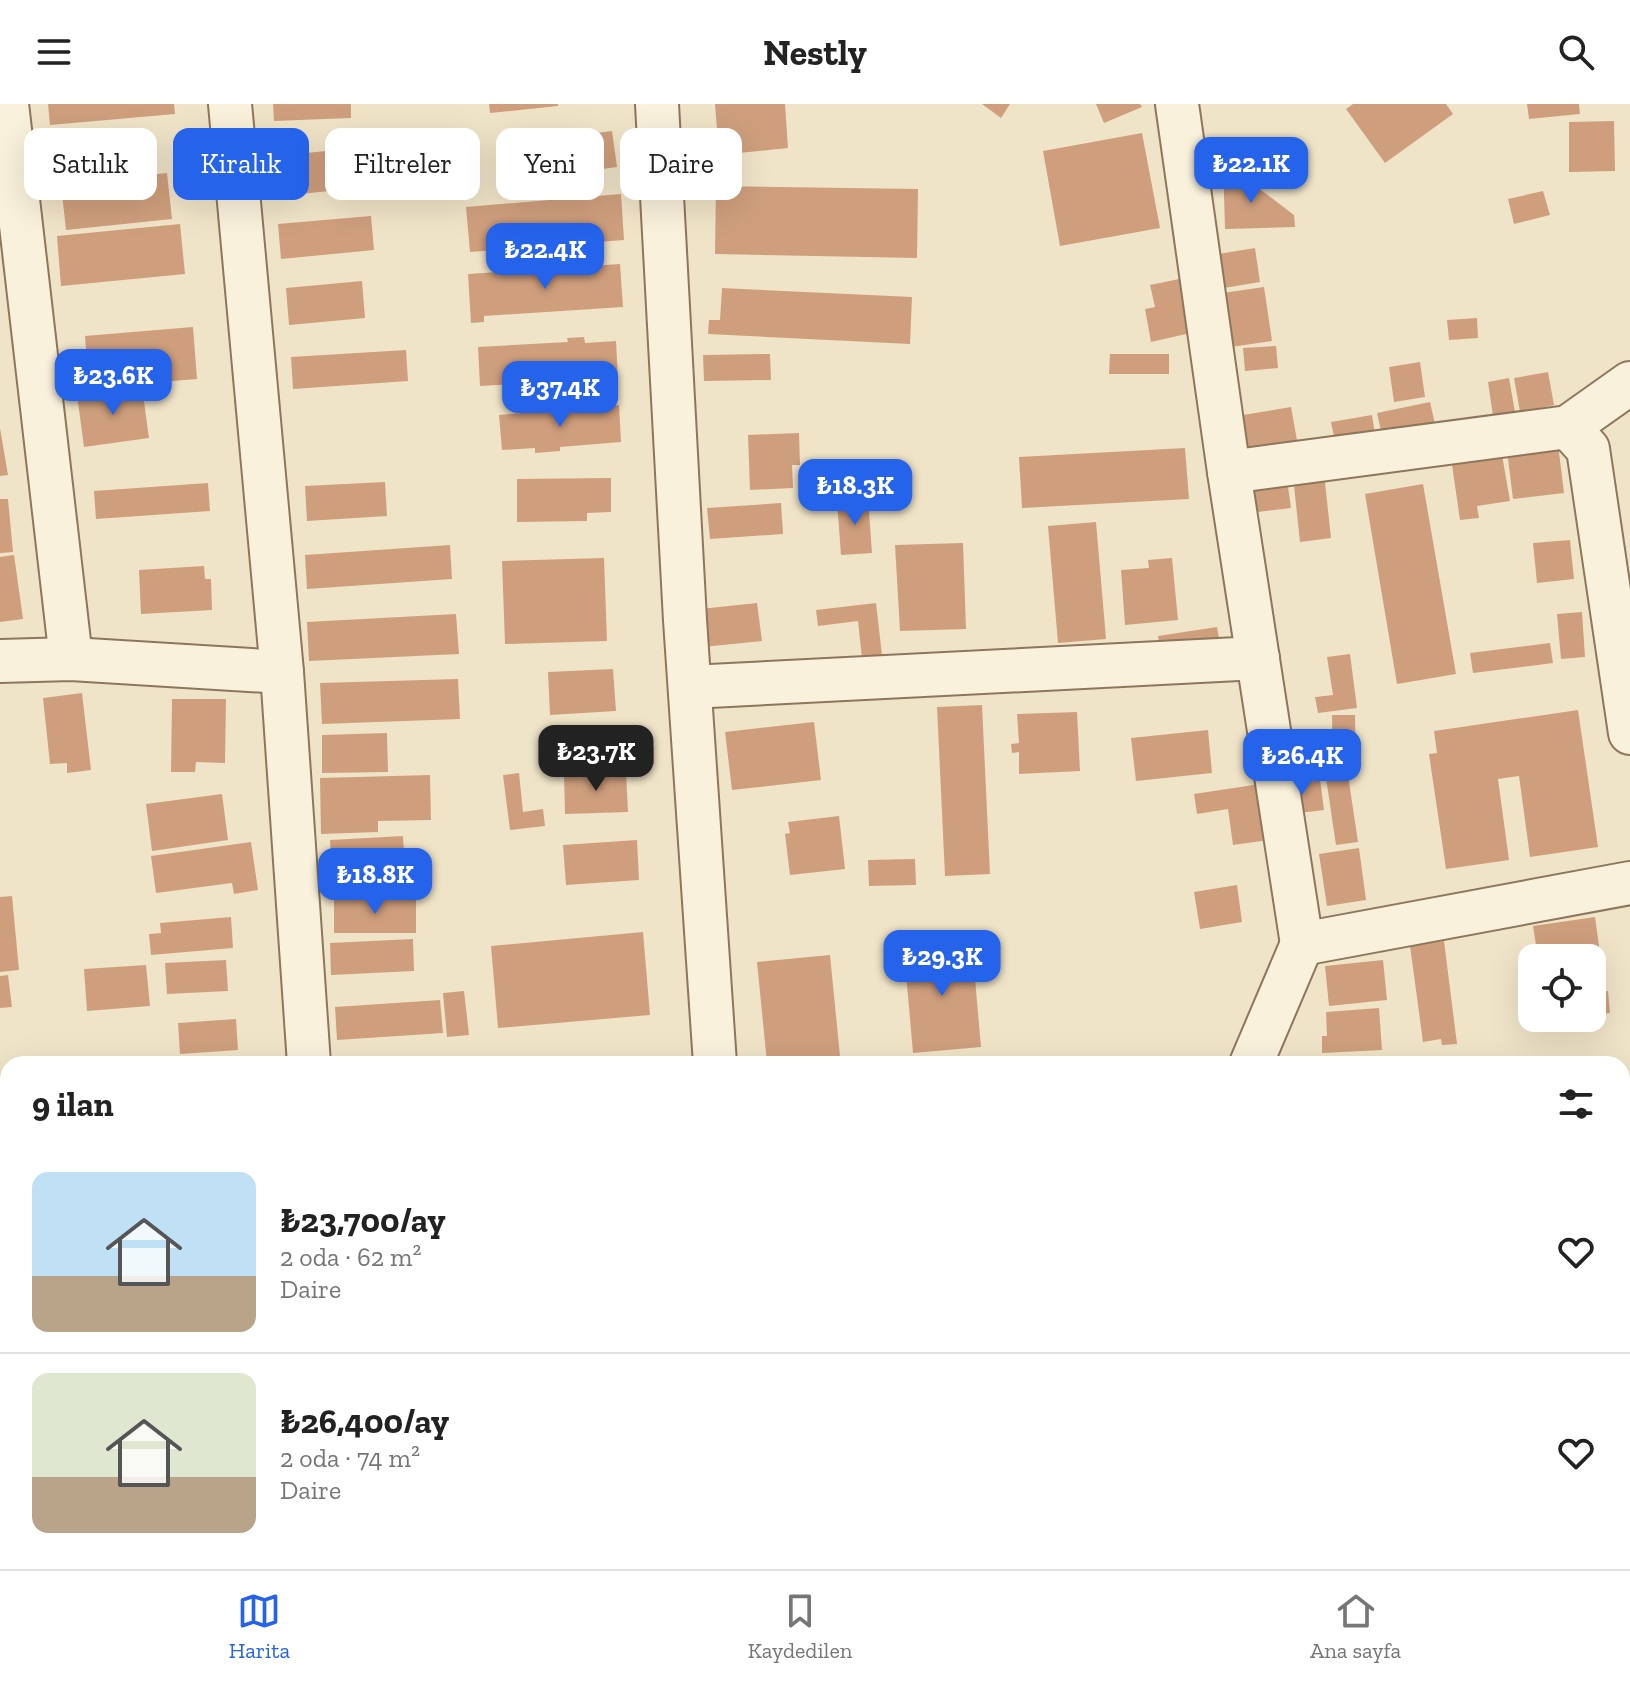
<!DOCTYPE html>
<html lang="tr">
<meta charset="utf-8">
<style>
body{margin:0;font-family:"Zilla Slab",serif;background:#f2f2f2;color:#222;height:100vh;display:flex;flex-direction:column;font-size:30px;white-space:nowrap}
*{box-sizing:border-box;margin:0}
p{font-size:26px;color:#767676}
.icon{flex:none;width:44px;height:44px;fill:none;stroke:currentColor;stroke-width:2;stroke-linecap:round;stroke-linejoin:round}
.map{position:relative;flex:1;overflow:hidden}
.sheet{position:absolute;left:0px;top:952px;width:1630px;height:514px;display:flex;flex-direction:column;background:#fff;border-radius:24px 24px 0 0;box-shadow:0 8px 32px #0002}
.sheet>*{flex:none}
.banner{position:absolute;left:24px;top:24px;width:800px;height:72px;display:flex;gap:16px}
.fabs{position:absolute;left:1518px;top:840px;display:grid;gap:16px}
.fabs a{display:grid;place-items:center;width:88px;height:88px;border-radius:16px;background:#fff;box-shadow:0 8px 32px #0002;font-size:40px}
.price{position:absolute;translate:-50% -68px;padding:0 18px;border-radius:16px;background:#2563eb;color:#fff;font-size:26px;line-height:52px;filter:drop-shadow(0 2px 4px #0008)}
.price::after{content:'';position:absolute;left:50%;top:48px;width:24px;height:18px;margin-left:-12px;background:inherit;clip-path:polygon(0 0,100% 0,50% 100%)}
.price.selected{background:#222;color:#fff}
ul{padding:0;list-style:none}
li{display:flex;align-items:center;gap:24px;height:200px;padding:0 32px}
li+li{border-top:2px solid #e0e0e0}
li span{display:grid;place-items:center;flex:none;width:224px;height:160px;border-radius:16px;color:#555}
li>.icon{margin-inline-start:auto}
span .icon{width:96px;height:96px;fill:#fffc;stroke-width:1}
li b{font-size:34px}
h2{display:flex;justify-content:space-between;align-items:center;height:96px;padding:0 32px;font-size:34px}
.chip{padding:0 28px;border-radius:16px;background:#fff;box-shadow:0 8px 32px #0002;font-size:28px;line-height:72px}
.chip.selected{background:#2563eb;color:#fff}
header{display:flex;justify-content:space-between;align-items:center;height:104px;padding:0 32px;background:#fff;font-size:36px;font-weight:700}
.dock{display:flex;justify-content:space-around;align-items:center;height:112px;border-top:2px solid #e0e0e0;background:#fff;font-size:22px;color:#767676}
.dock a{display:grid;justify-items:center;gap:4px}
.dock .selected{color:#2563eb}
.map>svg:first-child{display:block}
</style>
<header><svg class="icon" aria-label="menu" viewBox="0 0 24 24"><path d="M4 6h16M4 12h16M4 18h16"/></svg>Nestly<svg class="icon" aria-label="search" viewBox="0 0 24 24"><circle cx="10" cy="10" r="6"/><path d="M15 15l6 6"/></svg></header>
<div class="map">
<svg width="1630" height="1465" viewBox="0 0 1630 1465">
<rect width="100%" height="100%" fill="#f0e4c8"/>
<g fill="#cf9f7d">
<polygon points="48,0 174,0 175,10 50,21"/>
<polygon points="273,0 351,0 351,14 274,17"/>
<polygon points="489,0 558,0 558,2 490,9"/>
<polygon points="715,0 785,0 788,44 719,51"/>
<polygon points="982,0 1010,0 1001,14"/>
<polygon points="1096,0 1140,0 1142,3 1104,19"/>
<polygon points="1353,0 1446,0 1453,10 1385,59 1346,5"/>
<polygon points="1527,0 1579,0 1580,10 1529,15"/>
<polygon points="1614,17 1615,67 1569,68 1569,18"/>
<polygon points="612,27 617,63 529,75 525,38"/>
<polygon points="1142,29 1160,124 1060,142 1043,47"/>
<polygon points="376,42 379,82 300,90 300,85 280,87 276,52"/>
<polygon points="1223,57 1294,111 1295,123 1225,125"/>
<polygon points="167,69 172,115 66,126 61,80"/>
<polygon points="716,82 918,85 917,154 715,150"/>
<polygon points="1543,87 1550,111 1514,120 1508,95"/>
<polygon points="621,90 624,136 470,148 466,103"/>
<polygon points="371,112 374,146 281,155 278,120"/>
<polygon points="180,120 185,170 61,182 57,132"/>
<polygon points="1255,144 1260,178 1218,185 1212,151"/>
<polygon points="620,160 623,203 484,212 484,218 471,219 468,170"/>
<polygon points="1184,174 1195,228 1151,238 1145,205 1155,203 1150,181"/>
<polygon points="362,177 365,214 289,221 286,184"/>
<polygon points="1264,183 1272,237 1224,244 1216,190"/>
<polygon points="722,184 912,193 910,240 708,230 709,216 720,216"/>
<polygon points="1477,214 1478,234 1449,236 1447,216"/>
<polygon points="193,223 197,275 89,284 85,232"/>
<polygon points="584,233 585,239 616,237 618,274 480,282 478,243 568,238 567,234"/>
<polygon points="1276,242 1278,264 1245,267 1243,244"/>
<polygon points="406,246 408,277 293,285 291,253"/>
<polygon points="770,250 771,276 704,277 703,251"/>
<polygon points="1110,250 1169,250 1169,270 1109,270"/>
<polygon points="1420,258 1425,293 1394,298 1389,263"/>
<polygon points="1548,268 1554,301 1520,308 1514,274"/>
<polygon points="1509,274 1515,308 1493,312 1488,278"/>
<polygon points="142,283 149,334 84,343 77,291"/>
<polygon points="1430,298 1435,320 1382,331 1377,309"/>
<polygon points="619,301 621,338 560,343 560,347 535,349 535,344 502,346 499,311"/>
<polygon points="1291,303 1298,342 1237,352 1231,313"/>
<polygon points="1372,311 1375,331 1335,337 1331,318"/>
<polygon points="0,324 8,371 0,372"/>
<polygon points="799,329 800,361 792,361 793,384 750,386 748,331"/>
<polygon points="1557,332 1564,389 1513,395 1506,339"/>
<polygon points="1500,339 1510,397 1477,402 1479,414 1460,416 1450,347"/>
<polygon points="1185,344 1189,395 1022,404 1019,353"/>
<polygon points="1286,368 1291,404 1241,410 1237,373"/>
<polygon points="1324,369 1331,434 1300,438 1293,372"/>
<polygon points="611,374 611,408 587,409 587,417 517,418 517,375"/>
<polygon points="385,378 387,412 307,417 305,382"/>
<polygon points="208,379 210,407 96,415 94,387"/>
<polygon points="1423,380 1456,570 1397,580 1365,390"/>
<polygon points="868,394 872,449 841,451 837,397"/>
<polygon points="0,395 8,395 13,448 0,449"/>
<polygon points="781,399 783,430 710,435 707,404"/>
<polygon points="1096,418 1106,535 1058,539 1048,422"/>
<polygon points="1570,436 1574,475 1537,479 1533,439"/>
<polygon points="963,439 966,525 900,527 895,441"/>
<polygon points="450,441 452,475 307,485 305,451"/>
<polygon points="14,451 23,515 0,518 0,453"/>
<polygon points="604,454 607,537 505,540 502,457"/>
<polygon points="1172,454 1178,516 1125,521 1121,466 1149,464 1148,456"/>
<polygon points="204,462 205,475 211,475 212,506 141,510 139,466"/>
<polygon points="757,499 762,537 703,543 700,505"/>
<polygon points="876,499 882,551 862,554 858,517 818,522 816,506"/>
<polygon points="1582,508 1585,553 1561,555 1557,510"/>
<polygon points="456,510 459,550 309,557 307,518"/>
<polygon points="1217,523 1220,540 1160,549 1158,532"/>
<polygon points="1550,539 1553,559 1473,569 1470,549"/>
<polygon points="1350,550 1357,604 1318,609 1315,593 1333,591 1327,553"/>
<polygon points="613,565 616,607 550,611 548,568"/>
<polygon points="458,575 460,615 322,620 320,579"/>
<polygon points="82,589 91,666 67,669 67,659 50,660 43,594"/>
<polygon points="172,595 226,595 225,659 196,658 195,668 171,668"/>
<polygon points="982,601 990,770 945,772 937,603"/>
<polygon points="1578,606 1598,743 1530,753 1519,672 1498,675 1509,756 1446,765 1429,650 1437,649 1434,627"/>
<polygon points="1077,608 1080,667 1019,670 1019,648 1012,649 1011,640 1019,639 1017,610"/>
<polygon points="1332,611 1355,611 1356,667 1333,667"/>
<polygon points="814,618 821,676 732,686 725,628"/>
<polygon points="1208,626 1212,669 1136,677 1131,634"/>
<polygon points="387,629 388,668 322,669 322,631"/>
<polygon points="654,643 654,660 575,663 575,646"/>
<polygon points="626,668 628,708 565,710 564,670"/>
<polygon points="519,669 523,708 543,705 545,722 510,726 503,671"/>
<polygon points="430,671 431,716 378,717 378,728 321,730 320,674"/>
<polygon points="1348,671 1358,738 1336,741 1326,674"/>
<polygon points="1320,675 1324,706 1283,711 1280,679"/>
<polygon points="1260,680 1269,736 1233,741 1228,705 1197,710 1194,690"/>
<polygon points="222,690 228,736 152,747 146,700"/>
<polygon points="839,712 845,765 790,771 785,730 790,729 788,718"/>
<polygon points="403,732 405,765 332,769 330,736"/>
<polygon points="637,736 639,776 566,781 563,741"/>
<polygon points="251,738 258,786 234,790 232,779 156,789 151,752"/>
<polygon points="1359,744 1366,796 1327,802 1319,750"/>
<polygon points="915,755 916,781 869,782 868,756"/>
<polygon points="1237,781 1242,818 1200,825 1194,788"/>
<polygon points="12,792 19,866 0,868 0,793"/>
<rect x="334" y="795" width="82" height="34"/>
<polygon points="231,813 233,844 151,851 149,830 161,829 160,819"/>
<polygon points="1595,813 1601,856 1538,854 1533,822"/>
<polygon points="643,828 650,911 498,924 491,842"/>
<polygon points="413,835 414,867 331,871 330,839"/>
<polygon points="1444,837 1457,940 1442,941 1441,935 1423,938 1410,842"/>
<polygon points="972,840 981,943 913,949 904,846"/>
<polygon points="830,851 840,952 767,959 757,858"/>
<polygon points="226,856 228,887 167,890 165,859"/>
<polygon points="1383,856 1387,896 1329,902 1325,862"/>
<polygon points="146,861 150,902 87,907 84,865"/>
<polygon points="1599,862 1602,888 1608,887 1610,909 1592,911 1592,863"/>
<polygon points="8,871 12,903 0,904 0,872"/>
<polygon points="464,887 469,931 447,933 443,889"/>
<polygon points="440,896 443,929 337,936 335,903"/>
<polygon points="1379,904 1382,946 1322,949 1322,932 1327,932 1326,908"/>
<polygon points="236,915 238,946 180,950 178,919"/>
<polygon points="1571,952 1572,960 1540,960 1540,953"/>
<polygon points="0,1184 2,1184 4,1215 0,1215"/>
<polygon points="8,1341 8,1402 0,1402 0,1342"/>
<polygon points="119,1458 154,1458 155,1465 120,1465"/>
<polygon points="1240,1458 1345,1458 1345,1465 1241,1465"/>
<polygon points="1350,1458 1375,1458 1376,1465 1351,1465"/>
<polygon points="1418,1458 1444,1458 1444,1465 1419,1465"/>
<polygon points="50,1459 50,1465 8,1465 8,1463"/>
</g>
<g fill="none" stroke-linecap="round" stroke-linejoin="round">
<g stroke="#8d765c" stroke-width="46">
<g id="minor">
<polyline points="7,0 71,555"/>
<polyline points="230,0 282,568 309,960"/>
<polyline points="657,0 685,516 715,960"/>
<polyline points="1177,0 1229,368 1302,840"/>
<polyline points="1568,323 1588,345 1630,629"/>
<polyline points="1229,368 1568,323 1630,279"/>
<polyline points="0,557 71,555 282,568"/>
<polyline points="690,583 1258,554"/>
<polyline points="1251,960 1302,840 1630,779"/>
<polyline points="1622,1200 1630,1200"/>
<polyline points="336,1458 336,1465"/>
<polyline points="738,1458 738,1465"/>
<polyline points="1008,1458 1008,1465"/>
<polyline points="1164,1465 1165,1458"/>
</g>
</g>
<use href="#minor" stroke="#faf1dc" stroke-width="42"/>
</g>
</svg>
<div class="fabs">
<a><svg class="icon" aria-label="locate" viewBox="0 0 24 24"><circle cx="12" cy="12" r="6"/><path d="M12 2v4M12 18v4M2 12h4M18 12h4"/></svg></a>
</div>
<b class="price" style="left:1251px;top:101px">₺22.1K</b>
<b class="price" style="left:545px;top:187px">₺22.4K</b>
<b class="price" style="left:113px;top:313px">₺23.6K</b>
<b class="price" style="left:560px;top:325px">₺37.4K</b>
<b class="price" style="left:855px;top:423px">₺18.3K</b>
<b class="price selected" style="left:596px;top:689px">₺23.7K</b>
<b class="price" style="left:1302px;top:693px">₺26.4K</b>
<b class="price" style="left:375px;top:812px">₺18.8K</b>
<b class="price" style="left:942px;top:894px">₺29.3K</b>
<div class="banner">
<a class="chip">Satılık</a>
<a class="chip selected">Kiralık</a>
<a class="chip">Filtreler</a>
<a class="chip">Yeni</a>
<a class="chip">Daire</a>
</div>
<section class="sheet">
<h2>9 ilan<svg class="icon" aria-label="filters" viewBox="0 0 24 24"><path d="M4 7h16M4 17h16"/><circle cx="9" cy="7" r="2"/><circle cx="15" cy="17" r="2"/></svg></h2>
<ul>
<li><span style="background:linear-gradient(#bfe0f5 65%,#b9a48a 0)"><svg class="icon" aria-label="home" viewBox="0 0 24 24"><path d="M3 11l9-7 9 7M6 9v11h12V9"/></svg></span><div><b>₺23,700/ay</b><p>2 oda · 62 m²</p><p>Daire</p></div><svg class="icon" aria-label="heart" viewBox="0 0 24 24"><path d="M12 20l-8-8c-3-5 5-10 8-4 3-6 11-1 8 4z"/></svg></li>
<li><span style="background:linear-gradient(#dfe7d0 65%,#b9a48a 0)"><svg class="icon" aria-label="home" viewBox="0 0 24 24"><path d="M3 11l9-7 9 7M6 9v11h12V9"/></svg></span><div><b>₺26,400/ay</b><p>2 oda · 74 m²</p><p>Daire</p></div><svg class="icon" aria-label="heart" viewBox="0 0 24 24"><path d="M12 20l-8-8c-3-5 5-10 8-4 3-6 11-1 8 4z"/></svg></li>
</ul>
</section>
</div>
<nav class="dock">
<a class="selected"><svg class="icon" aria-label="map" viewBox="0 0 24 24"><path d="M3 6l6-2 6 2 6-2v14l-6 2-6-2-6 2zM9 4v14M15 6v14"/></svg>Harita</a>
<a><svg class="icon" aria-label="saved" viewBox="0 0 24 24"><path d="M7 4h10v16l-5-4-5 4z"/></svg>Kaydedilen</a>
<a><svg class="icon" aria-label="home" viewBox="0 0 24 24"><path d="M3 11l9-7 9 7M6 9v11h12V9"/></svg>Ana sayfa</a>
</nav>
